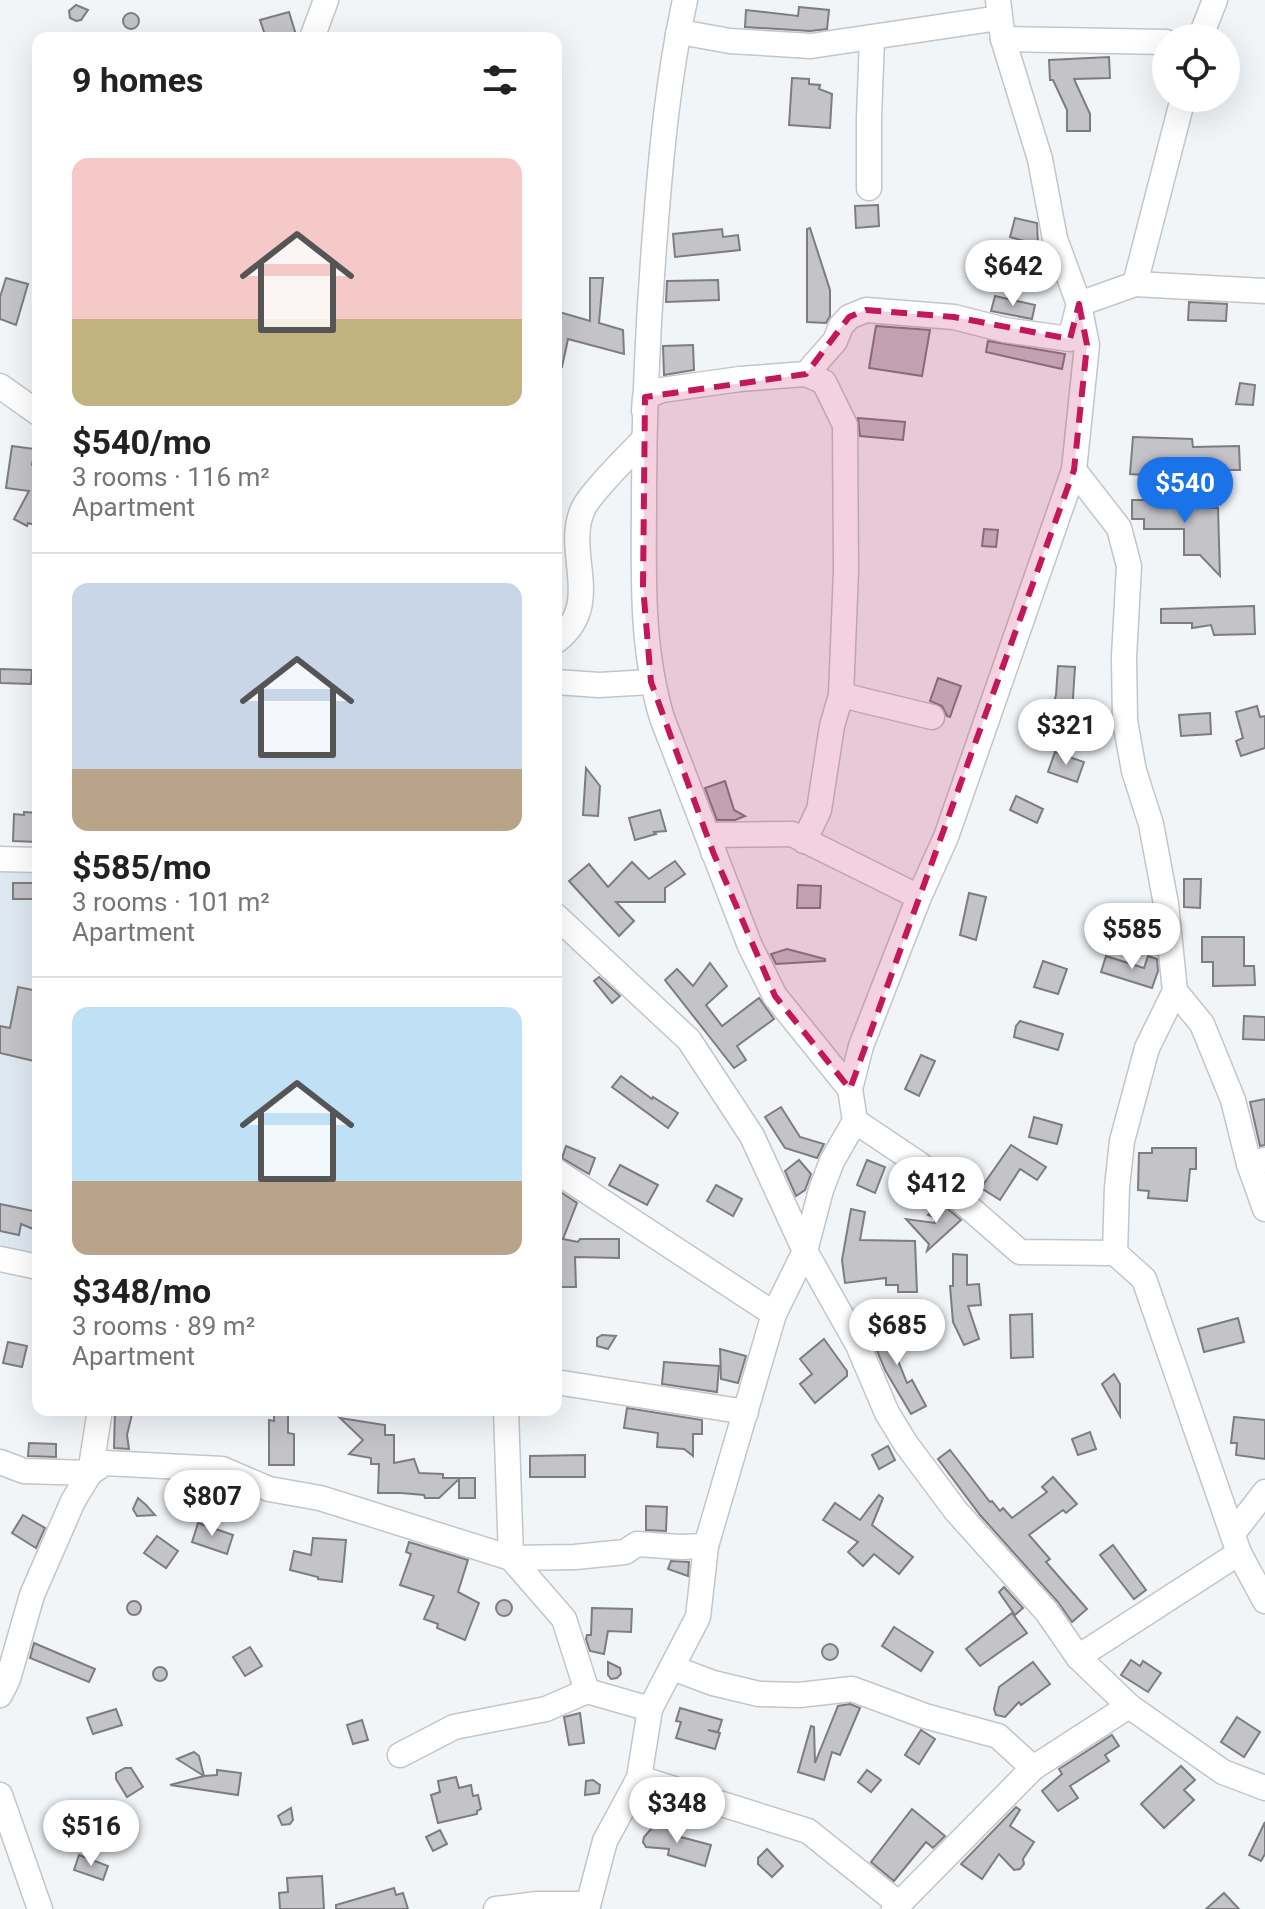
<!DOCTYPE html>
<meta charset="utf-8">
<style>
body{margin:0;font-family:Roboto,sans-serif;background:#f2f2f2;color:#222;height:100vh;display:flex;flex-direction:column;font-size:30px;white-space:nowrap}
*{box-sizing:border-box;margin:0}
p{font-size:26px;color:#767676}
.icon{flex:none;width:44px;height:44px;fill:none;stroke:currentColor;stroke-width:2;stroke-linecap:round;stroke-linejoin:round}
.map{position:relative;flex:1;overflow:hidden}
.sheet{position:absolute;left:32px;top:32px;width:530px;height:1384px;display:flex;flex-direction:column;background:#fff;border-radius:16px;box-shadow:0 8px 32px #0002}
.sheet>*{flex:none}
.controls{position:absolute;left:1152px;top:24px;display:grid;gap:16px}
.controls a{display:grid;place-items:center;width:88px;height:88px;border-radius:50%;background:#fff;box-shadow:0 8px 32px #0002;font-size:40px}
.price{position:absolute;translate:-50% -68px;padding:0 18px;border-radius:28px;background:#fff;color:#222;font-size:26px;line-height:52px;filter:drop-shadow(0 2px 4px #0008)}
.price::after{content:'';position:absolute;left:50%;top:48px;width:24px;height:18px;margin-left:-12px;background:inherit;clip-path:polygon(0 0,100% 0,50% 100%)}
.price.on{background:#1a73e8;color:#fff}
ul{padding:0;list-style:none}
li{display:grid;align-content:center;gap:16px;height:424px;padding:0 40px}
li+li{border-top:2px solid #e0e0e0}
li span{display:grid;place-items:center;height:248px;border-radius:16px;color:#555}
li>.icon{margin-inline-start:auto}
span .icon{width:144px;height:144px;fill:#fffc;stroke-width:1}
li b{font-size:34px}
h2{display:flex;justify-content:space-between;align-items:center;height:96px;padding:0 40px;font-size:34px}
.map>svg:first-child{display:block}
</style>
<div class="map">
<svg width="1265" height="1909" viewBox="0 0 1265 1909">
<rect width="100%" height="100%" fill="#f1f5f8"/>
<polygon fill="#dfe9f2" points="0,870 38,870 38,1260 0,1249"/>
<g fill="#c3c3c8" stroke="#7d7d81" stroke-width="2">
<polygon points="76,5 88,10 81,20 76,21 70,18 69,11"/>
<polygon points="799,7 829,10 827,29 810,31 745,27 746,10 798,16"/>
<polygon points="289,12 297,38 266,38 260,20"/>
<circle cx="131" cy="21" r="8"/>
<polygon points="1109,57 1110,78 1074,79 1090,114 1090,131 1067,131 1067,110 1053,80 1050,80 1049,60"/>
<polygon points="792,78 809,79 809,84 820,85 819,89 832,94 830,128 789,125"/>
<polygon points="878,205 879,226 856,228 855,206"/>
<polygon points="1015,218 1037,223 1038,245 1010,237"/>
<polygon points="810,228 830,290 830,316 826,323 807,322 807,229"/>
<polygon points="722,229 723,237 738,235 740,250 675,257 673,234"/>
<polygon points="6,278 28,284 16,325 0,319 0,297"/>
<polygon points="590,278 603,278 599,323 623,330 624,354 568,339 562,367 556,366 556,311 590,321"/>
<polygon points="718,280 719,300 666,302 667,281"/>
<polygon points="995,296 1035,305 1032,319 991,311"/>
<polygon points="1189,302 1227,304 1226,321 1188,320"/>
<polygon points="876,326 930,330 922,376 869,368"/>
<polygon points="988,341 1065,354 1062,369 986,352"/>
<polygon points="693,345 694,370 664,375 663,346"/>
<polygon points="1240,383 1255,385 1253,405 1236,404"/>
<polygon points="858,418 905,422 903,440 860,436"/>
<polygon points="1133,437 1192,439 1193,447 1239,446 1240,470 1209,470 1209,480 1130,474"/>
<polygon points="12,446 35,449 32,465 38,466 38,526 28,523 27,526 14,519 29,491 6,488"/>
<polygon points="1132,500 1210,500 1210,508 1218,508 1220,576 1200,555 1184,555 1184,529 1144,529 1144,519 1132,519"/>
<polygon points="984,529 998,530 996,547 982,546"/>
<polygon points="1254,606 1255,634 1214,635 1211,625 1192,628 1192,623 1161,623 1161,609"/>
<polygon points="1058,666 1075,667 1073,698 1060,734 1045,729 1056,695"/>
<polygon points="0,669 32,670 31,684 0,683"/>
<polygon points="938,678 961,686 950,717 947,716 942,706 930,701"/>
<polygon points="1257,706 1260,717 1265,716 1265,748 1241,756 1236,741 1243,738 1236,712"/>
<polygon points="1210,713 1211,734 1181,736 1179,715"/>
<polygon points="1055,752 1084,762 1077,782 1048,772"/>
<polygon points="586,768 600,786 598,816 583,815"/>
<polygon points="725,781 734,810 745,816 735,820 717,820 705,788"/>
<polygon points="1016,796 1043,809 1037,823 1010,810"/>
<polygon points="660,810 666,831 654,832 656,834 635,840 629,818"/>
<polygon points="24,812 38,813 38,842 13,841 14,814 24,815"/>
<polygon points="675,861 685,874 665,888 665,902 616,902 634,921 619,936 569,881 589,864 608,887 632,862 649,879"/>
<polygon points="1184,879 1201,879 1200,908 1184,907"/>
<rect x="13" y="883" width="25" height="16"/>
<polygon points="798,885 821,886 820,908 797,908"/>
<polygon points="969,893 986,897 976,940 960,935"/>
<polygon points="1202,937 1244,937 1244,966 1254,966 1255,985 1213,986 1213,962 1202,962"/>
<polygon points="787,949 825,959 825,961 776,964 771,954"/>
<polygon points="1106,956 1144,968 1148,956 1157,959 1158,971 1152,988 1101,972"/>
<polygon points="1043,961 1067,969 1058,994 1034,987"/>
<polygon points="710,963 727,986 706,1005 722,1026 759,998 774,1019 737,1046 746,1060 734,1068 665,980 677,969 693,986"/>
<polygon points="599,977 620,996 612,1003 594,981"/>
<polygon points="18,987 38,991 38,1062 0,1053 0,1026 10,1028"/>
<polygon points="1244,1016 1265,1017 1265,1040 1243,1039"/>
<polygon points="1020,1021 1063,1034 1058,1050 1014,1037 1016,1026"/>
<polygon points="921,1055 935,1061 919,1096 905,1089"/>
<polygon points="621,1076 652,1099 653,1097 678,1113 668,1128 612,1087"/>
<polygon points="1265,1099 1265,1145 1260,1146 1250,1102"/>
<polygon points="781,1107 800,1137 824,1144 817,1158 785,1148 765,1117"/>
<polygon points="1034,1117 1062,1125 1057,1144 1029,1137"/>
<polygon points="1011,1145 1046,1167 1037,1180 1020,1169 1000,1200 981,1188"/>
<polygon points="566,1146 595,1158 589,1174 562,1158"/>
<polygon points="1152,1148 1196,1148 1196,1169 1190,1169 1187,1201 1148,1198 1149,1191 1138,1190 1139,1153 1152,1153"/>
<polygon points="799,1160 811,1174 805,1190 796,1196 785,1171"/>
<polygon points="867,1160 885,1167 875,1193 857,1185"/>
<polygon points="620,1165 658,1185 647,1205 609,1185"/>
<polygon points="716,1185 742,1199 733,1216 707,1201"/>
<polygon points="556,1189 577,1203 563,1239 578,1242 580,1239 619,1239 619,1258 575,1257 576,1287 556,1287"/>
<polygon points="941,1203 961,1220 927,1251 929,1244 906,1219 935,1223 936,1218 928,1215"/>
<polygon points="0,1204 38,1212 38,1231 21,1224 19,1235 0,1231"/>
<polygon points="851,1209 865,1212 860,1240 915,1241 917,1292 898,1292 898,1285 886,1285 886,1278 845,1283 842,1260"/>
<polygon points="953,1254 967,1255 967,1285 979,1284 981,1305 968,1306 979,1339 964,1345 953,1322 950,1286 953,1286"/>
<polygon points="1032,1314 1033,1357 1011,1358 1010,1315"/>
<polygon points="1238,1318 1244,1342 1204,1352 1198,1329"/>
<polygon points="898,1325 904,1347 895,1353 907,1383 912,1380 926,1406 911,1414 885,1370 871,1336"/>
<polygon points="602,1335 616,1336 608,1349 597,1346 597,1338"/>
<polygon points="824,1339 847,1371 847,1376 815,1403 800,1384 812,1374 800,1359"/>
<polygon points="8,1342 27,1346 22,1367 3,1363"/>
<polygon points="720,1349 746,1356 738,1383 721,1379"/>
<polygon points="664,1362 719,1366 717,1392 662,1384"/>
<polygon points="1114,1374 1120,1384 1120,1416 1102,1384"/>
<polygon points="627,1408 702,1420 702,1434 693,1434 693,1456 684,1449 657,1447 658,1433 624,1428"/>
<polygon points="115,1410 133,1410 127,1435 129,1449 114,1448"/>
<polygon points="274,1410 288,1410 288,1433 294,1434 294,1465 269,1465 269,1420 274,1421"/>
<polygon points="1234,1417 1265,1420 1265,1459 1236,1455 1237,1443 1231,1443"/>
<polygon points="340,1418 385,1425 385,1435 394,1435 394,1463 414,1459 419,1473 443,1474 443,1478 475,1478 475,1498 459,1498 459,1479 439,1498 425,1498 424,1495 401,1493 378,1493 379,1464 371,1464 371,1458 349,1454 363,1440"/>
<polygon points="1090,1432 1096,1449 1078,1455 1072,1439"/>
<polygon points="29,1443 56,1444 56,1457 28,1456"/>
<polygon points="888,1446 895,1460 879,1469 872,1455"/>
<polygon points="950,1450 990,1502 992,1501 1000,1511 1003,1508 1012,1518 1047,1492 1042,1487 1053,1477 1077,1504 1066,1513 1063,1510 1029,1535 1050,1559 1046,1562 1087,1609 1072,1622 1058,1602 980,1515 938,1459"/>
<polygon points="585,1455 585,1477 530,1477 530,1456"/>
<polygon points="879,1495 883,1498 872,1525 913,1557 899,1574 874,1554 863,1566 848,1552 858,1542 823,1520 835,1503 860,1520"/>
<polygon points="138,1498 146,1505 155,1515 137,1516 133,1509"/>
<polygon points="646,1506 667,1507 666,1531 646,1530"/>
<polygon points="23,1515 45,1528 36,1548 12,1533"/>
<polygon points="198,1523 233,1535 227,1554 192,1542"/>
<polygon points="157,1536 178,1551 166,1568 144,1553"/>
<polygon points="313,1538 346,1540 342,1582 318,1579 318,1577 290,1570 294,1551 311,1555"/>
<polygon points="409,1542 468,1560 458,1592 479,1603 465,1640 437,1628 438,1624 424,1619 434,1596 400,1585 411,1554 406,1552"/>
<polygon points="1113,1545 1146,1590 1134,1599 1100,1555"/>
<polygon points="671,1561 689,1562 688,1576 668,1569"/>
<polygon points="1004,1587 1023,1608 1015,1615 999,1592"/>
<circle cx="504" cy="1608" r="8"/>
<circle cx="134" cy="1608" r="7"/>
<polygon points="592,1608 632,1609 631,1632 608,1631 604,1654 590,1651 586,1639 587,1635 591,1635"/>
<polygon points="1012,1613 1027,1633 980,1666 966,1649"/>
<polygon points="894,1627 933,1652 921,1671 882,1646"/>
<polygon points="34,1643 95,1669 89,1682 30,1658"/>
<circle cx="830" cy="1652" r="8"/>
<polygon points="250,1647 262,1666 245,1676 233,1657"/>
<polygon points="1131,1660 1140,1666 1143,1661 1161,1673 1148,1692 1121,1675"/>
<polygon points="608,1662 620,1668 621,1674 617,1678 611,1679 608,1675"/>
<polygon points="1033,1662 1050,1684 1021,1705 1019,1702 1005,1717 996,1715 994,1709 999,1687"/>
<circle cx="160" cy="1674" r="7"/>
<polygon points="850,1704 860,1708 840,1755 832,1752 824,1780 798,1772 811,1726 814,1727 815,1763 838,1706"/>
<polygon points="680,1708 722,1720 718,1732 708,1730 720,1733 715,1749 676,1738 681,1722 676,1721"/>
<polygon points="116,1709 122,1725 93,1734 87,1718"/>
<polygon points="580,1713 584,1743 569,1745 564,1717"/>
<polygon points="1237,1717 1260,1732 1244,1757 1221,1742"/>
<polygon points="362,1720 368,1740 353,1744 347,1725"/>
<polygon points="921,1730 935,1739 919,1764 905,1755"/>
<polygon points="1112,1735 1119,1746 1105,1755 1109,1761 1070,1786 1078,1798 1058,1811 1042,1791 1062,1774 1059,1769"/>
<polygon points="194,1752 199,1756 204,1776 217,1775 217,1770 241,1773 238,1795 170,1785 204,1776 177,1759"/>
<polygon points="1181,1766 1195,1780 1184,1790 1194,1800 1164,1828 1141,1804"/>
<polygon points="125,1768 131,1768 143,1787 127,1797 116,1779 116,1773"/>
<polygon points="867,1770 881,1780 871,1792 858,1782"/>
<polygon points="456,1777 459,1788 471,1785 473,1796 478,1795 481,1809 477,1811 477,1814 438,1823 431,1795 440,1792 438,1781"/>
<polygon points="593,1780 600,1785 599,1793 585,1795 586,1781"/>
<polygon points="1016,1807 1020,1810 1010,1826 1034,1842 1023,1859 1024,1864 1020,1869 1014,1870 999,1854 982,1879 961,1864"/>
<polygon points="291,1808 293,1820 290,1824 282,1825 278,1816"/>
<polygon points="912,1809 945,1836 933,1848 926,1842 894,1881 871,1862"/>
<polygon points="658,1821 677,1836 711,1845 705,1866 668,1855 669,1849 646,1847 643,1842 644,1837"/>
<polygon points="1265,1822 1265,1854 1261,1861 1249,1855"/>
<polygon points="114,1826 119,1837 107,1848 103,1838 103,1830"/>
<polygon points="440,1830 447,1844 433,1851 426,1837"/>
<polygon points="767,1849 783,1866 772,1877 758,1864 758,1858"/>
<polygon points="79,1855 108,1866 103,1880 74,1870"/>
<polygon points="322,1876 324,1909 280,1909 279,1893 288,1892 287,1878"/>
<polygon points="394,1888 396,1895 403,1893 408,1909 336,1909 336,1905"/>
<polygon points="1224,1893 1239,1909 1206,1909"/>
</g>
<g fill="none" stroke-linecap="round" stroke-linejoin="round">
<g stroke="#c2c6c9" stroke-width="27">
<g id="minor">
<path d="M685 0C668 78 661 155 655 234 648 321 644 408 644 495 644 570 640 645 662 718L750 946 775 996 850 1089"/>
<polyline points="678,34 680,32 730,41 811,46 999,18"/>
<polyline points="312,38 326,0"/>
<polyline points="1200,38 1215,0"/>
<polyline points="1003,39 1166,42"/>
<polyline points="869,188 869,118 872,39"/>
<polyline points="1135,284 1183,98"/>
<polyline points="0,386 38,413"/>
<polyline points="644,411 645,397 662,390 740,379 806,374 835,341 841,326 849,317 866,310 954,317 1005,330 1070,339 1079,304 1135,284 1265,291"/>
<polyline points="1074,470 1119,528 1129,566 1124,657 1125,721 1134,771 1151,824 1166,904 1175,991 1147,1048 1122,1141 1117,1187 1115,1253 1144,1279 1239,1553 1265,1601"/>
<path d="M556 641C605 604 563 553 583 509 590 493 630 454 644 439"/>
<polyline points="556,682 599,685 651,682"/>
<polyline points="841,695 932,717"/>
<polyline points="804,841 819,810 832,726 841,695 846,571 845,425 824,382 806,374"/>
<polyline points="713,852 712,835 792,834 919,897"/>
<polyline points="0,859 38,860"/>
<polyline points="556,916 689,1040 752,1136 805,1251 858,1345 887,1413 906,1444 956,1511 1047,1612 1078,1657 1129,1706 1223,1772 1265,1788"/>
<polyline points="1175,991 1202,1024 1233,1100 1249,1164 1265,1160"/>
<polyline points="855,1121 919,1164 1020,1252 1115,1253"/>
<polyline points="1249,1164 1265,1209"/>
<polyline points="556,1171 774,1314"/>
<polyline points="0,1259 38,1267"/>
<polyline points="556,1382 746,1412"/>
<polyline points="506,1410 511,1558 564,1619 587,1691 650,1709"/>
<polyline points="0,1462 24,1471 90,1473 105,1463 222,1469 269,1489 320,1498 511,1558 575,1557 625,1552 637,1544 680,1547 706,1546"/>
<polyline points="1234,1532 1265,1492"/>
<polyline points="1078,1657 1239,1553"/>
<polyline points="673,1668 713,1683 759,1694 799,1695 852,1689 925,1716 998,1736 1033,1768 1129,1706"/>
<polyline points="0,1695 8,1679 32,1595 73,1501 90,1473 100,1410"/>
<polyline points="400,1755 454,1727 546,1709 587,1691"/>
<polyline points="639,1778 808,1831 898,1903"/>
<polyline points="0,1795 40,1909"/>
<polyline points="496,1909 537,1904 588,1904"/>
<polyline points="587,1909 605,1841 639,1778 650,1709 698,1617 706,1546 774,1314 805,1251 821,1190 832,1161 855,1121 850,1089 861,1046 919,897 946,837 1074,470 1087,345 1079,304 1055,239 1040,159 1003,39 998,0"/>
<polyline points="894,1909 1033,1768"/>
</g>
</g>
<use href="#minor" stroke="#fff" stroke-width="24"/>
</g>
<path fill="#c2185b" fill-opacity="0.2" stroke="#c2185b" stroke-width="6" stroke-dasharray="16 10" stroke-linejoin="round" d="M1079 304 1087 345 1074 470 850 1089 775 996 713 852 651 682 643 586 645 397 806 374 849 317 866 310 954 317 1070 339Z"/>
</svg>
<div class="controls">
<a><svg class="icon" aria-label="locate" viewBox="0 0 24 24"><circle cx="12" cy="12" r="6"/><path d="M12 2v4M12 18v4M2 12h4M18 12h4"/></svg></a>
</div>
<b class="price" style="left:1013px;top:308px">$642</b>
<b class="price on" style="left:1185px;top:525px">$540</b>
<b class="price" style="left:1066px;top:767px">$321</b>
<b class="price" style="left:1132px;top:971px">$585</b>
<b class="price" style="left:936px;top:1225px">$412</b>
<b class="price" style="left:897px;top:1367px">$685</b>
<b class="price" style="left:212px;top:1538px">$807</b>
<b class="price" style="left:677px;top:1845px">$348</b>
<b class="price" style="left:91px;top:1868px">$516</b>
<section class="sheet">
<h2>9 homes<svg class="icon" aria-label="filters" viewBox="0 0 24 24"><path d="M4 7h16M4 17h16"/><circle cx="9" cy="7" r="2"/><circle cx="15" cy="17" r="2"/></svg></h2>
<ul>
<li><span style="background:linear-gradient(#f6c9c9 65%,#c2b280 0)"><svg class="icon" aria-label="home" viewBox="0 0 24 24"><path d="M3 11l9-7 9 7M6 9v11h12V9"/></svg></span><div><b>$540/mo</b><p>3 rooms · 116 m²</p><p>Apartment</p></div></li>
<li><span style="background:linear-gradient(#c9d6e8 75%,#b9a48a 0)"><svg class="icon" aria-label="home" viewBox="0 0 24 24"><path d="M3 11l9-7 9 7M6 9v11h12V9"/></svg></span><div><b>$585/mo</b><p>3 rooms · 101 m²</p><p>Apartment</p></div></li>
<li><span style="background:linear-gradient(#bfe0f5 70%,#b9a48a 0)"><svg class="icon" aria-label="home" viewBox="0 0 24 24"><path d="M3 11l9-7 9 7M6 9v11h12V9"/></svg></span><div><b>$348/mo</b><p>3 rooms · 89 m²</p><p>Apartment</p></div></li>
</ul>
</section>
</div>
